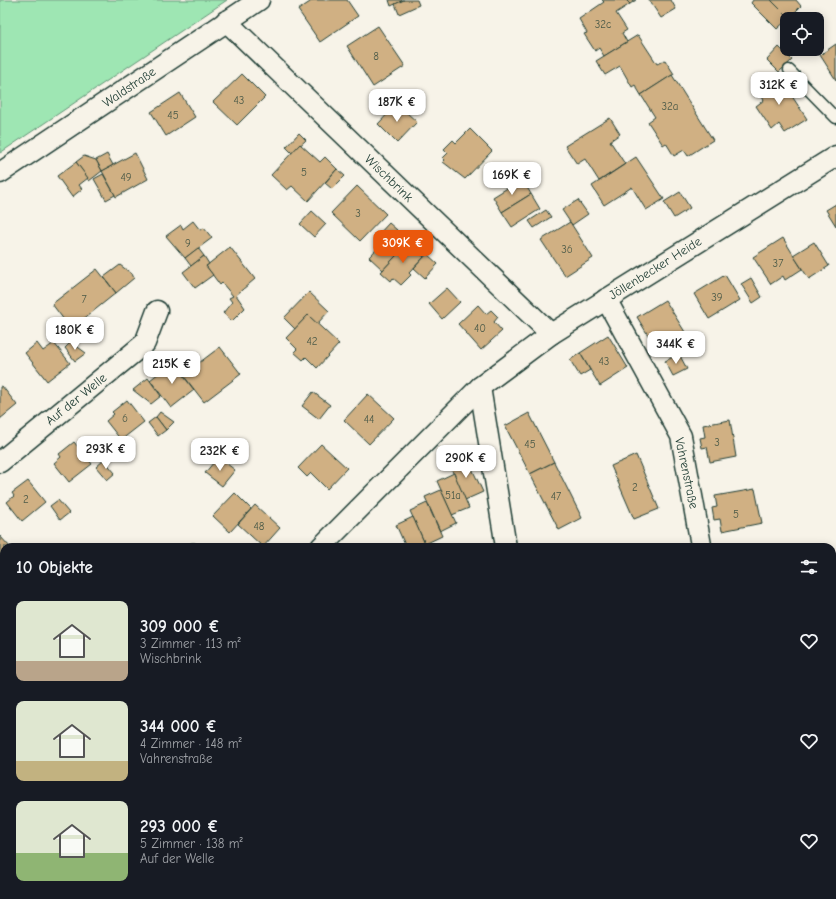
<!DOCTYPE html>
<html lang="de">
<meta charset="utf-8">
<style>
body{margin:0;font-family:"Comic Neue",sans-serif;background:#20242c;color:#f1f3f6;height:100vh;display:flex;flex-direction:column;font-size:15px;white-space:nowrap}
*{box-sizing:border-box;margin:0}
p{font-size:13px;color:#9ea1a6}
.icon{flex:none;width:22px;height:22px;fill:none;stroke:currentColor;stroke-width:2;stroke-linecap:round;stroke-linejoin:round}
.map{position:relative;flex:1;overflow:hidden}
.sheet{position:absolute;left:0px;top:543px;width:836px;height:356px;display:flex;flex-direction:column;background:#171b24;border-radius:12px 12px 0 0;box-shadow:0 2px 10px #0003}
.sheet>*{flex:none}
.tools{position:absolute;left:780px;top:12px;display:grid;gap:8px}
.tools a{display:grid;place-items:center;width:44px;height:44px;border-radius:8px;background:#171b24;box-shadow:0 2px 10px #0003;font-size:20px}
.price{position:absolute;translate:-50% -34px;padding:0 9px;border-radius:8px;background:#fff;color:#222;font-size:13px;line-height:26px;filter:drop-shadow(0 1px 2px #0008)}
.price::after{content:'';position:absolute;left:50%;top:24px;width:12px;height:9px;margin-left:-6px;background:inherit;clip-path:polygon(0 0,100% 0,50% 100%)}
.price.selected{background:#ea580c;color:#fff}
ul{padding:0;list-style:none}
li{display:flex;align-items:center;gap:12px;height:100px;padding:0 16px}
li span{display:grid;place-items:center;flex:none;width:112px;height:80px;border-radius:8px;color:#555}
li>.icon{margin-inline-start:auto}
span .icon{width:48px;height:48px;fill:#fffc;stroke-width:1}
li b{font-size:17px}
h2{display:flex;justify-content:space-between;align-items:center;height:48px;padding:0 16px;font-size:17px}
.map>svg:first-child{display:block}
</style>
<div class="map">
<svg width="836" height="899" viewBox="0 0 836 899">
<rect width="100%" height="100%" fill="#f7f3e8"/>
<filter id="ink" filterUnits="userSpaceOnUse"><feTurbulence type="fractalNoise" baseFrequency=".025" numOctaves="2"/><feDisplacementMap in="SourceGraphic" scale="8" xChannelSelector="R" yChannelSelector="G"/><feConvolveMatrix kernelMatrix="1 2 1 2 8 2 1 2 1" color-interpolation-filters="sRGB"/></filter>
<g filter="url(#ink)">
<g fill="#9ee6b3" stroke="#5e9274">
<polygon points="0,0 227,0 0,153"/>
<polygon points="836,622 836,773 832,769 832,624"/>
</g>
<g fill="#d0b083" stroke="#1f3d34">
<polygon points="313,0 347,0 358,16 320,42 298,10"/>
<polygon points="389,0 404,0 391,6"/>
<polygon points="404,0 417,0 419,5 399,14 395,4"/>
<polygon points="602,0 626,0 630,4 616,13 627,30 622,33 627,42 604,56 599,48 595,51 584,34 587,33 579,19 604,2"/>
<polygon points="626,0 636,0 630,4"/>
<polygon points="649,0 671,0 676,9 661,18"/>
<polygon points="753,0 771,0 789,18 777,29 751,3"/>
<polygon points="771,0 796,0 801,6 789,18"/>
<polygon points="378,26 405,66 373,87 347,46"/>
<polygon points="638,35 657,64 665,60 674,74 641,95 635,85 632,87 620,66 605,75 596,61"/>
<polygon points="836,44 836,80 820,55"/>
<polygon points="779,47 792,60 779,72 767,60"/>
<polygon points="242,74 265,97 237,125 213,102"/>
<polygon points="672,75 713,140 688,156 684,150 674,156 666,143 663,145 648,122 655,117 641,95"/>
<polygon points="778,75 807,119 785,133 779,124 772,130 756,106 764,100 756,88"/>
<polygon points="180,93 195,117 166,136 151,112"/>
<polygon points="397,104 417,122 397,143 378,124"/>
<polygon points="610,118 620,134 610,141 625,164 599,181 585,159 577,164 565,146"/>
<polygon points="470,129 492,151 465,179 443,162 445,160 443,158 448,153 444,149 453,140 456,143"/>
<polygon points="299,133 306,140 292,153 286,147"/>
<polygon points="300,144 320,162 325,157 337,169 308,201 292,186 287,190 271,175"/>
<polygon points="135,153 148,179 116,197 102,171"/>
<polygon points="107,154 113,165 102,171 96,160"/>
<polygon points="84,156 96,160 102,171 89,181 76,162"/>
<polygon points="636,157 664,199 646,210 632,187 604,205 592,186"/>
<polygon points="76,162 88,178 79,185 82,189 72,197 57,176"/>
<polygon points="518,166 522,174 506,184 501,176"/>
<polygon points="337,169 345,176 332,189 325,183"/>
<polygon points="103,174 115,195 106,200 94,179"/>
<polygon points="522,179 531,194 502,212 493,197"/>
<polygon points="357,186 386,214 360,241 331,213"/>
<polygon points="680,192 690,208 674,218 664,202"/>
<polygon points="531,194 540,209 512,227 502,212"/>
<polygon points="578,200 588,214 572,225 562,210"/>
<polygon points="836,204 836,226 826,210"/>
<polygon points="546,210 551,217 534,228 529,221"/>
<polygon points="312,211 326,224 314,237 300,224"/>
<polygon points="193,221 200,230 204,228 212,238 185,258 166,236 181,225 183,229"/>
<polygon points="570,222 593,258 565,276 541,240"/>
<polygon points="389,223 397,230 394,233 393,232 384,242 377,236"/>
<polygon points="393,232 407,244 383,270 369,257"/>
<polygon points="783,238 802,269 785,280 783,276 771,284 753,257"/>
<polygon points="409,242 424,257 409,273 411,275 401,285 393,278 391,281 381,272"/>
<polygon points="814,242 829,266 809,279 793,255"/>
<polygon points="230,247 255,279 236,295 245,308 232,321 223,313 232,302 229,298 233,296 222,283 220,285 206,266"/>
<polygon points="198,248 204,256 191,266 185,258"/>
<polygon points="427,254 438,264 425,278 414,268"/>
<polygon points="204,256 209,264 206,266 213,275 195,288 183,272"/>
<polygon points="120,265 132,274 134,278 116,293 104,277"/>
<polygon points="97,269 116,293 71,329 52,304"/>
<polygon points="725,275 740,300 709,319 694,294"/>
<polygon points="751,278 762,297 753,303 741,284"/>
<polygon points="447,288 460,302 442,319 429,304"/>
<polygon points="309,292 329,311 317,324 308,315 295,329 284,318"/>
<polygon points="665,300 685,332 657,350 637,317"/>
<polygon points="478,305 486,314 491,310 498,317 494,322 502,331 481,350 458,324"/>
<polygon points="308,315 339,344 317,368 306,357 303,360 294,352 297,349 286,338"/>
<polygon points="608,335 628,368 600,386 580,353"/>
<polygon points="71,342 86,353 75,361 65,348"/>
<polygon points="37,343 43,351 54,343 70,363 47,381 25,353"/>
<polygon points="220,347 241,374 204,402 183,375"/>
<polygon points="580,353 590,370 580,376 570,360"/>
<polygon points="679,354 687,369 673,376 665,361"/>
<polygon points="173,362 194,390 171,408 150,380"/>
<polygon points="148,378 161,396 151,404 133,390"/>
<polygon points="2,386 17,405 0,419 0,387"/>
<polygon points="313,392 330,405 319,419 302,406"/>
<polygon points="368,394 394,418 369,444 344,420"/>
<polygon points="127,400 144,422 121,440 106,421 114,414 112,412"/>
<polygon points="160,412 174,422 166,430 156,417"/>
<polygon points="529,413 554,462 530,474 505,426"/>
<polygon points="156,417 166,430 158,436 148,423"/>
<polygon points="730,420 736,457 710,462 707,447 702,448 700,438 705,437 703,425"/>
<polygon points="74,442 92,464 69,482 54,463 61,457 59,454"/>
<polygon points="321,444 347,468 327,489 311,473 307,477 298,468"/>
<polygon points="636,455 659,509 634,519 611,466"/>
<polygon points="218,457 235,470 222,486 205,473"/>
<polygon points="467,458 483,492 465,500 450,466"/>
<polygon points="104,460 115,473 107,480 96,467"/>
<polygon points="554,462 582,518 559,530 530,474"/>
<polygon points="454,473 469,508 452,515 437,481"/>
<polygon points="28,481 45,502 22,521 7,502 14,496 12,493"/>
<polygon points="755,489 762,523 722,531 720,519 714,520 712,508 717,507 715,496"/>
<polygon points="441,490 456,523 440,531 425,497"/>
<polygon points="235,493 251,509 230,532 213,516"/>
<polygon points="58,500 69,513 60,520 50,506"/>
<polygon points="427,503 442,536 425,544 410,511"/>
<polygon points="255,505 280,528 263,547 238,524"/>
<polygon points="413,517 425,544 426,547 406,547 396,525"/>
<polygon points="0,536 10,547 4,547 4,563 0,558"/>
<polygon points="191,543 195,543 201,547 186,547"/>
<polygon points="4,660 4,674 0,672 0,667"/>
<polygon points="87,895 112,895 114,899 81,899"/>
</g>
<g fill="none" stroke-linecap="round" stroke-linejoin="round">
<g stroke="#1f3d34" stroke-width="13">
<polyline id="lane" points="789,70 836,118"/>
</g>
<g stroke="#1f3d34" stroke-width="23">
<g id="street">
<polyline points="226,21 551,334"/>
<polyline points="0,173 259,0"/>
<polyline points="606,299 681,436 701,545"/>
<polyline points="480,387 506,547"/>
<polyline points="0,462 145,343 157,311"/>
<polyline points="321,547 480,387 551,334 836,156"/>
<polyline points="0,604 4,606"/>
<polyline points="25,899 29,895"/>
</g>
</g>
<use href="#lane" stroke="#f7f3e8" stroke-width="10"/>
<use href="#street" stroke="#f7f3e8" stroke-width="20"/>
</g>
</g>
<g text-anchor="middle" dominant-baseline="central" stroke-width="4" stroke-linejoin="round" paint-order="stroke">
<g font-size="11" fill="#4b5a48">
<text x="603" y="24">32c</text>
<text x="376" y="56">8</text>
<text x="239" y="100">43</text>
<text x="670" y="106">32a</text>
<text x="173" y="115">45</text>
<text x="304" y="172">5</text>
<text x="126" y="177">49</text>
<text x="358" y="213">3</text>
<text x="188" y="243">9</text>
<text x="567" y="249">36</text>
<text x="778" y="263">37</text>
<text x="717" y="297">39</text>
<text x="84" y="299">7</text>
<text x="480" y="328">40</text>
<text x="312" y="341">42</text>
<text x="604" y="361">43</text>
<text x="125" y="418">6</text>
<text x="369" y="419">44</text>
<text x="717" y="442">3</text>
<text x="530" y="444">45</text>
<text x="635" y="487">2</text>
<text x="453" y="495">51a</text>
<text x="556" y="496">47</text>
<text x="26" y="499">2</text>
<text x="736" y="514">5</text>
<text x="259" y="526">48</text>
</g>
<g font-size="13" fill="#1f3d34" stroke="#f7f3e8">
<text transform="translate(129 87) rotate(-34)">Waldstraße</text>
<text transform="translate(389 178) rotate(44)">Wischbrink</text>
<text transform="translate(655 268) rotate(-32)">Jöllenbecker Heide</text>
<text transform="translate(76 399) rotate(-39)">Auf der Welle</text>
<text transform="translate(687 473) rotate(78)">Vahrenstraße</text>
</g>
</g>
</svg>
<div class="tools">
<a><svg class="icon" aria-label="locate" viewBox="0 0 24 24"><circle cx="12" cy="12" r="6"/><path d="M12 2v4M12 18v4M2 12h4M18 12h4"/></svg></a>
</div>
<b class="price" style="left:779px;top:106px">312K €</b>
<b class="price" style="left:397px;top:123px">187K €</b>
<b class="price" style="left:512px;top:196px">169K €</b>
<b class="price selected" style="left:403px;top:264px">309K €</b>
<b class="price" style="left:75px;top:351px">180K €</b>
<b class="price" style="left:676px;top:365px">344K €</b>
<b class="price" style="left:172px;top:385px">215K €</b>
<b class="price" style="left:106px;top:470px">293K €</b>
<b class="price" style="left:220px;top:472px">232K €</b>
<b class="price" style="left:466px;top:479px">290K €</b>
<section class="sheet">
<h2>10 Objekte<svg class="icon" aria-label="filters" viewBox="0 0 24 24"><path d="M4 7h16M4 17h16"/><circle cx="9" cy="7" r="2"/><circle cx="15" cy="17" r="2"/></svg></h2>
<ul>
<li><span style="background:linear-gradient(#dfe7d0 75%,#b9a48a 0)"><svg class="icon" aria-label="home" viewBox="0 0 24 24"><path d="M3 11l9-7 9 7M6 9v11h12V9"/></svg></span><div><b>309 000 €</b><p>3 Zimmer · 113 m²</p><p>Wischbrink</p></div><svg class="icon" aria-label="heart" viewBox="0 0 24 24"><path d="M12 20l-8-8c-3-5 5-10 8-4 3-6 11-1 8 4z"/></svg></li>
<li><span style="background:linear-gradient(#dfe7d0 75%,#c2b280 0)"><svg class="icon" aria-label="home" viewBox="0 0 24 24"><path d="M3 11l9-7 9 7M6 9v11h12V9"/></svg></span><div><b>344 000 €</b><p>4 Zimmer · 148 m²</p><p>Vahrenstraße</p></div><svg class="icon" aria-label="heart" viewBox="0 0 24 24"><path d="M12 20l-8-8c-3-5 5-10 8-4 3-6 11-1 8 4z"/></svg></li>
<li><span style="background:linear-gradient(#dfe7d0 65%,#8fb573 0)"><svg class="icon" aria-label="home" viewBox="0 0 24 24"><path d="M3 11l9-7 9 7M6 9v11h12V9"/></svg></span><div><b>293 000 €</b><p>5 Zimmer · 138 m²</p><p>Auf der Welle</p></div><svg class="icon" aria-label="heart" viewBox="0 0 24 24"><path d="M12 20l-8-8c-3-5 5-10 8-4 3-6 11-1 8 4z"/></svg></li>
</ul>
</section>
</div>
